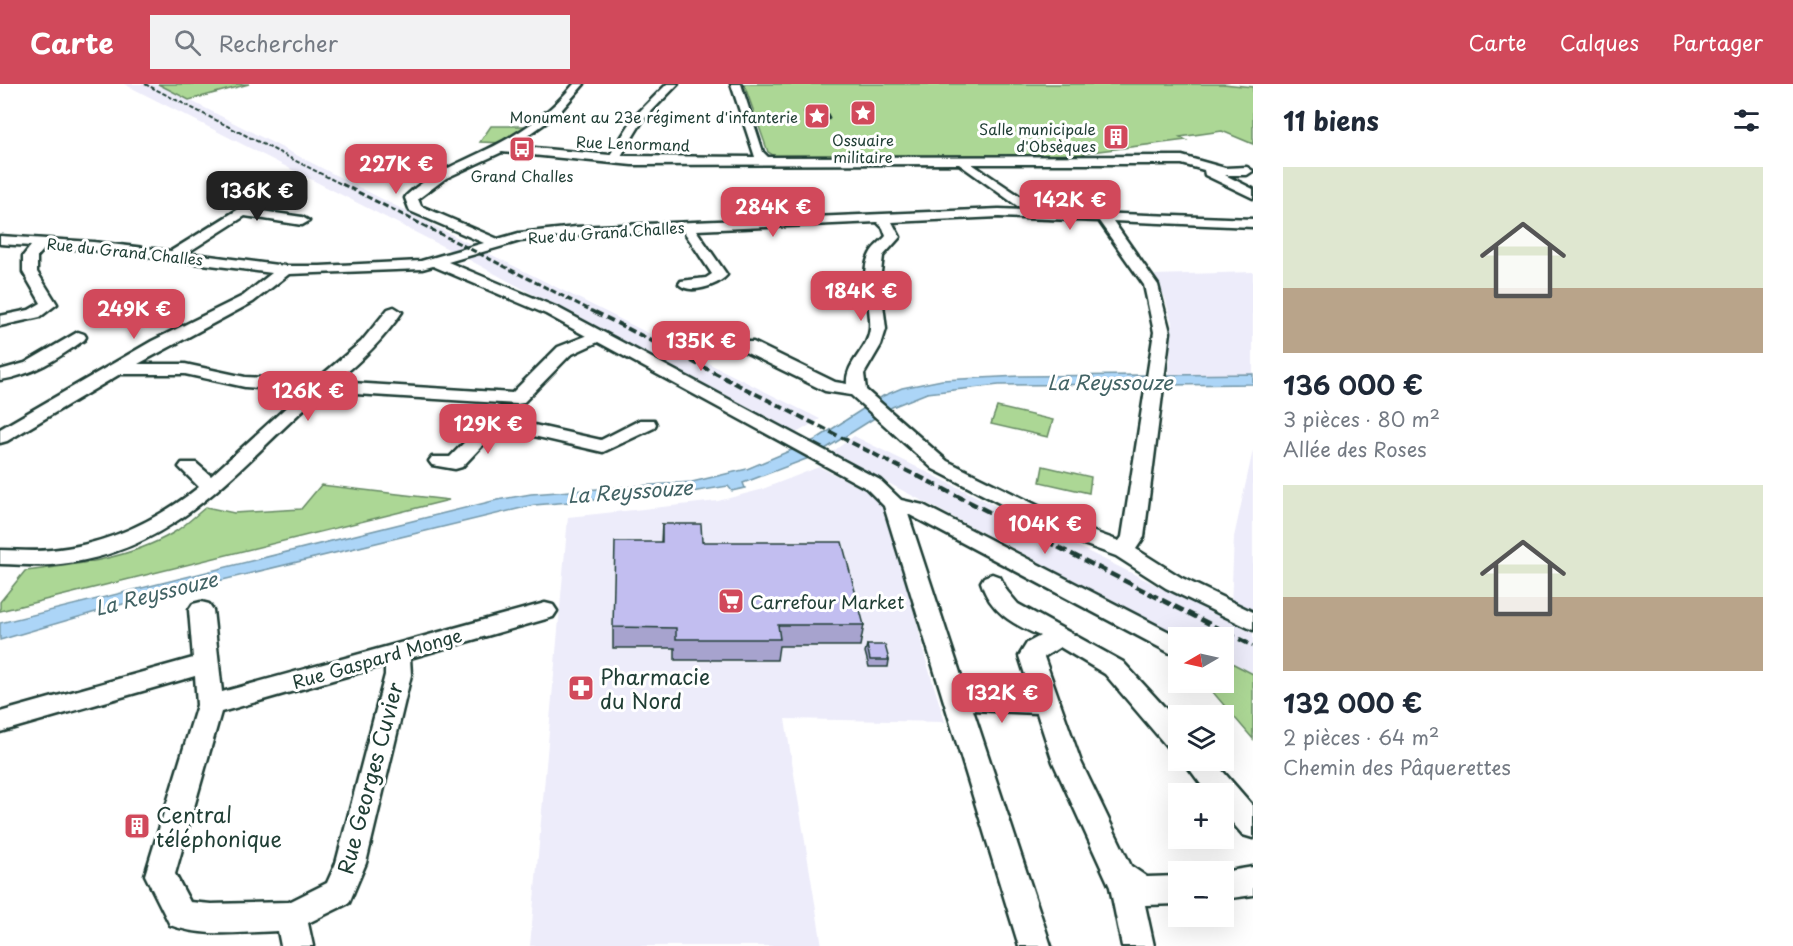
<!DOCTYPE html>
<html lang="fr">
<meta charset="utf-8">
<style>
body{margin:0;font-family:"Playpen Sans",sans-serif;background:#f2f2f3;color:#1f2937;height:100vh;display:flex;flex-direction:column;font-size:22px;white-space:nowrap}
*{box-sizing:border-box;margin:0}
p{font-size:20px;color:#747a83}
.icon{flex:none;width:33px;height:33px;fill:none;stroke:currentColor;stroke-width:2;stroke-linecap:round;stroke-linejoin:round}
.map{position:relative;flex:1;overflow:hidden}
.sheet{display:flex;flex-direction:column;background:#fff;width:540px}
.sheet>*{flex:none}
.needle{width:39px;rotate:261deg}
.fabs{position:absolute;left:1168px;top:543px;display:grid;gap:12px}
.fabs a{display:grid;place-items:center;width:66px;height:66px;border-radius:0px;background:#fff;box-shadow:0 6px 24px #0002;font-size:30px}
.price{position:absolute;translate:-50% -51px;padding:0 14px;border-radius:12px;background:#d1495b;color:#fff;font-size:20px;line-height:39px;filter:drop-shadow(0 2px 3px #0008)}
.price::after{content:'';position:absolute;left:50%;top:36px;width:18px;height:14px;margin-left:-9px;background:inherit;clip-path:polygon(0 0,100% 0,50% 100%)}
.price.active{background:#222;color:#fff}
ul{padding:0;list-style:none}
li{display:grid;align-content:center;gap:12px;height:318px;padding:0 30px}
li span{display:grid;place-items:center;height:186px;border-radius:0px;color:#555}
li>.icon{margin-inline-start:auto}
span .icon{width:108px;height:108px;fill:#fffc;stroke-width:1}
li b{font-size:26px}
h2{display:flex;justify-content:space-between;align-items:center;height:72px;padding:0 30px;font-size:26px}
header{display:flex;align-items:center;gap:36px;box-sizing:border-box;height:84px;padding:0 30px;background:#d1495b;color:#fff}
header strong{font-size:28px}
nav{display:flex;gap:33px;margin-inline-start:auto;font-size:21px}
.search{width:420px;height:54px;background:#f2f2f3;display:flex;align-items:center;gap:15px;box-sizing:border-box;padding:0 21px;border-radius:0px;color:#747a83;font-size:22px}
main{display:flex;flex:1;min-height:0}
.map>svg:first-child{display:block}
</style>
<header>
<strong>Carte</strong>
<div class="search"><svg class="icon" aria-label="search" viewBox="0 0 24 24"><circle cx="10" cy="10" r="6"/><path d="M15 15l6 6"/></svg>Rechercher</div>
<nav><a>Carte</a><a>Calques</a><a>Partager</a></nav>
</header>
<main>
<div class="map">
<svg width="1253" height="862" viewBox="0 0 1253 862">
<rect width="100%" height="100%" fill="#fff"/>
<filter id="ink" filterUnits="userSpaceOnUse"><feTurbulence type="fractalNoise" baseFrequency=".0167" numOctaves="2"/><feDisplacementMap in="SourceGraphic" scale="12" xChannelSelector="R" yChannelSelector="G"/><feConvolveMatrix kernelMatrix="1 2 1 2 8 2 1 2 1" color-interpolation-filters="sRGB"/></filter>
<g filter="url(#ink)">
<g fill="#edecfa">
<polygon points="124,0 158,0 470,160 452,167"/>
<polygon points="484,167 820,335 793,351 464,173"/>
<polygon points="1253,188 1253,290 1169,291 1172,239 1165,214 1154,191"/>
<polygon points="854,352 1253,549 1253,590 1224,575 1224,554 1182,553 831,369"/>
<polygon points="1253,366 1253,533 1231,522 1234,453"/>
<polygon points="819,383 870,408 891,429 925,573 945,638 785,635 822,862 530,862 568,433 718,417 760,406"/>
</g>
<g fill="#acd795" stroke="#668a64" stroke-width="1.5">
<polygon points="158,0 249,0 189,16"/>
<polygon points="744,0 1223,0 1253,3 1253,60 1222,47 1180,53 1186,56 1083,69 1089,72 776,73 768,68"/>
<polygon points="491,42 530,42 506,59 480,58"/>
<polygon points="997,323 1053,336 1048,353 991,340"/>
<polygon points="1043,382 1091,393 1089,409 1040,398"/>
<path d="M321 401 449 416 0 527V518L25 487C74 481 129 475 173 449 185 442 195 432 206 423L234 429 301 425Z"/>
<polygon points="1224,575 1253,590 1253,655 1205,599 1224,598"/>
</g>
<g fill="#acd5f7" stroke="#7498a9" stroke-width="1.5">
<polygon points="1253,290 1253,300 1166,301 1169,291"/>
<polygon points="1145,291 1148,300 999,301 927,309 892,323 814,372 743,399 745,404 732,407 728,402 691,408 534,421 123,520 0,556 0,539 497,416 531,410 692,398 747,385 815,356 883,312 902,304 942,296 1019,292"/>
</g>
<g fill="none" stroke-linecap="round" stroke-linejoin="round">
<g stroke="#1f3d34" stroke-width="5">
<g id="minor">
<path d="M574 0H584L557 31 513 62 610 71 635 32 667 0H678L643 36 621 72 755 73 731 0H741L763 68 768 73 1182 72 1225 84 1247 83 1253 87 1247 91H1225L1253 105V114L1205 91 1204 86 1182 80H972L1042 127 1253 135V143L1113 137 1158 201 1170 248 1144 453 1136 465 1182 494 1253 528V546L1166 504 1116 472 1067 454 933 385 851 311 825 307 741 266 739 262 741 258H753L835 298 847 300C845 279 868 266 870 245 872 221 858 192 870 170 873 163 881 158 886 152L883 144 877 138 696 146 727 191C718 202 689 211 679 200L681 197 706 194 712 190 683 146 576 151 520 157 448 178 558 224 880 396 901 416 923 421 1181 554H1179V572L1170 569 908 430 966 607 1031 609 1019 572 1027 559 1040 552C1013 540 990 528 981 498L984 493 992 490 1000 493 1007 507 1018 520 1123 578 1179 639V668L1169 665 1105 590 1060 563 1044 573 1081 678 1131 782 1147 793 1179 792V820L1145 821 1154 862H1122L1110 803 1053 678 1037 629 973 626 1051 862H1019L884 422 866 404 598 258 570 271 523 319 517 320 323 308C236 383 177 471 51 481 34 482 17 480 0 480V466C17 466 34 468 51 466 106 461 156 437 199 403L179 383 182 379H196L211 392 304 307 245 303 185 290H120L7 357 0 359V345L152 257 243 212 272 189 93 166 46 163 37 173V188L57 220 40 233 0 242V232L29 226 41 219 23 188V172L31 162 0 160V152L93 158 171 167 255 115 240 113 238 110C246 104 266 106 274 112L255 126 302 133 309 137 302 141 245 132 187 169 285 182H320L421 177 484 159 410 127 405 114 407 111C430 90 458 80 486 66 520 50 550 29 574 0ZM502 68 632 81 959 80 1023 126 999 125 576 143 519 149 498 155 421 122 418 115 446 94ZM999 133 1099 137 1144 201 1154 248 1122 453 1119 457 1083 444 947 377 866 306 864 290 881 261 886 245 880 196 883 172 900 153 892 138ZM433 182 546 230 586 252 558 263 512 309 335 298C361 277 383 256 402 228L394 223 388 225 361 258 315 297 245 293 185 280H138L253 218 289 190 422 185Z"/>
<polygon points="811,25 824,26 828,34 823,37 811,36 806,28"/>
<path d="M78 248 84 250 86 253 84 256C57 275 33 291 0 296V286L25 279Z"/>
<polygon points="504,323 510,324 513,328 507,335 601,356 640,336 654,336 656,340 654,344 603,368 499,344 462,383 455,385 432,381 429,377 432,373 450,373 498,324"/>
<path d="M201 518 209 520 213 526 222 608 545 519 553 521 557 527 553 533 410 574 411 591 366 779 349 819 308 839 313 862H281L278 847C242 848 204 854 170 841L145 791 197 621 195 592 0 648V628L193 574 189 526 193 520ZM385 581V591L336 779 327 799 289 818 211 820 190 818 175 790 221 628Z"/>
<polygon points="1183,676 1213,676 1253,722 1253,754 1243,751 1224,729 1224,710 1208,710"/>
<polygon points="1253,783 1253,811 1224,815 1223,788"/>
</g>
</g>
<use href="#minor" fill="#fff" fill-rule="evenodd"/>
<polyline stroke="#1f3d34" stroke-width="2" stroke-dasharray="4.5 2" stroke-linecap="butt" points="145,0 345,102"/>
<polyline stroke="#1f3d34" stroke-width="3" stroke-dasharray="6 3" stroke-linecap="butt" points="342,100 598,230"/>
<polyline stroke="#1f3d34" stroke-width="4" stroke-dasharray="8 4" stroke-linecap="butt" points="595,228 919,393"/>
<polyline stroke="#1f3d34" stroke-width="4.5" stroke-dasharray="10 4.5" stroke-linecap="butt" points="916,391 1253,562"/>
</g>
<g fill="#a7a3ce" stroke="#1f3d34" stroke-width="1.5">
<polygon points="662,440 702,458 864,541 860,562 779,562 777,576 675,576 675,564 613,564 613,543 661,458"/>
<polygon points="867,561 889,576 888,583 869,583 865,568"/>
</g>
<g fill="#c2bef0" stroke="#1f3d34" stroke-width="1.5">
<polygon points="662,440 701,440 702,458 842,458 864,541 778,541 780,555 676,555 676,544 613,543 615,458 662,458"/>
<polygon points="867,561 885,561 889,576 870,576"/>
</g>
</g>
<defs>
<g id="sight-square" transform="scale(1.35)"><rect x="-9" y="-9" width="18" height="18" rx="4" fill="#d1495b" stroke="#fff"/><path d="M0-6L1.8-2.2L6-1.7L2.9 1.2L3.7 5.4L0 3.3L-3.7 5.4L-2.9 1.2L-6-1.7L-1.8-2.2Z" fill="#fff"/></g>
<g id="building-square" transform="scale(1.35)"><rect x="-9" y="-9" width="18" height="18" rx="4" fill="#d1495b" stroke="#fff"/><path d="M-4-6H4V6H1V3H-1V6H-4ZM-2.5-4.3h1.7v1.8h-1.7ZM.8-4.3h1.7v1.8H.8ZM-2.5-1h1.7V.8h-1.7ZM.8-1h1.7V.8H.8Z" fill="#fff"/></g>
<g id="bus-square" transform="scale(1.35)"><rect x="-9" y="-9" width="18" height="18" rx="4" fill="#d1495b" stroke="#fff"/><path d="M-5-6H5V4H4V6H2V4H-2V6H-4V4H-5ZM-3.5-4V0h7V-4ZM-3.5 1.2v1.5H-2V1.2ZM2 1.2v1.5H3.5V1.2Z" fill="#fff"/></g>
<g id="supermarket-square" transform="scale(1.35)"><rect x="-9" y="-9" width="18" height="18" rx="4" fill="#d1495b" stroke="#fff"/><path d="M-6-5.5h2.5l.6 2H6L4.5 2H-2.5L-4.4-4H-6ZM-1.5 3.2a1.3 1.3 0 1 0 .1 0ZM3 3.2a1.3 1.3 0 1 0 .1 0Z" fill="#fff"/></g>
<g id="pharmacy-square" transform="scale(1.35)"><rect x="-9" y="-9" width="18" height="18" rx="4" fill="#d1495b" stroke="#fff"/><path d="M-2-6h4v4h4v4h-4v4h-4v-4h-4v-4h4Z" fill="#fff"/></g>
</defs>
<g fill-rule="evenodd">
<use href="#sight-square" x="863" y="29"/>
<use href="#sight-square" x="817" y="32"/>
<use href="#building-square" x="1116" y="53"/>
<use href="#bus-square" x="522" y="65"/>
<use href="#supermarket-square" x="731" y="517"/>
<use href="#pharmacy-square" x="581" y="604"/>
<use href="#building-square" x="137" y="742"/>
</g>
<g text-anchor="middle" dominant-baseline="central" stroke-width="6" stroke-linejoin="round" paint-order="stroke">
<g font-size="15" fill="#1f3d34" stroke="#fff" text-anchor="end">
<text x="798" y="32">Monument au 23e régiment d'infanterie</text>
<text x="1096" y="44">Salle municipale<tspan x="1096" dy="17">d'Obsèques</tspan></text>
<text x="863" y="55" text-anchor="middle">Ossuaire<tspan x="863" dy="17">militaire</tspan></text>
<text x="522" y="91" text-anchor="middle">Grand Challes</text>
</g>
<g font-size="15" fill="#1f3d34" stroke="#fff">
<text transform="translate(633 59) rotate(2)">Rue Lenormand</text>
<text transform="translate(606 148) rotate(-4)">Rue du Grand Challes</text>
<text transform="translate(125 167) rotate(6)">Rue du Grand Challes</text>
</g>
<g font-size="18" fill="#1f3d34" stroke="#fff" text-anchor="start">
<text x="750" y="517">Carrefour Market</text>
</g>
<g font-size="18" fill="#1f3d34" stroke="#fff">
<text transform="translate(377 574) rotate(-16)">Rue Gaspard Monge</text>
</g>
<g font-size="20" font-style="italic" fill="#426365" stroke="#fff">
<text x="1110" y="298">La Reyssouze</text>
<text transform="translate(630 407) rotate(-4)">La Reyssouze</text>
<text transform="translate(156 509) rotate(-14)">La Reyssouze</text>
</g>
<g font-size="21" fill="#1f3d34" stroke="#fff" text-anchor="start">
<text x="600" y="592">Pharmacie<tspan x="600" dy="24">du Nord</tspan></text>
<text x="156" y="730">Central<tspan x="156" dy="24">téléphonique</tspan></text>
</g>
<g font-size="21" fill="#1f3d34" stroke="#fff">
<text transform="translate(369 694) rotate(-75)">Rue Georges Cuvier</text>
</g>
</g>
</svg>
<div class="fabs">
<a><svg class="needle" viewBox="-14 -14 28 28"><path d="M0-13l5 13h-10z" fill="#e53935"/><path d="M0 13l5-13h-10z" fill="#747a83"/></svg></a>
<a><svg class="icon" aria-label="layers" viewBox="0 0 24 24"><path d="M12 4l9 5-9 5-9-5zM3 14l9 5 9-5"/></svg></a>
<a>+</a>
<a>−</a>
</div>
<b class="price" style="left:396px;top:111px">227K €</b>
<b class="price active" style="left:257px;top:138px">136K €</b>
<b class="price" style="left:1070px;top:147px">142K €</b>
<b class="price" style="left:773px;top:154px">284K €</b>
<b class="price" style="left:861px;top:238px">184K €</b>
<b class="price" style="left:134px;top:256px">249K €</b>
<b class="price" style="left:701px;top:288px">135K €</b>
<b class="price" style="left:308px;top:338px">126K €</b>
<b class="price" style="left:488px;top:371px">129K €</b>
<b class="price" style="left:1045px;top:471px">104K €</b>
<b class="price" style="left:1002px;top:640px">132K €</b>
</div>
<section class="sheet">
<h2>11 biens<svg class="icon" aria-label="filters" viewBox="0 0 24 24"><path d="M4 7h16M4 17h16"/><circle cx="9" cy="7" r="2"/><circle cx="15" cy="17" r="2"/></svg></h2>
<ul>
<li><span style="background:linear-gradient(#dfe7d0 65%,#b9a48a 0)"><svg class="icon" aria-label="home" viewBox="0 0 24 24"><path d="M3 11l9-7 9 7M6 9v11h12V9"/></svg></span><div><b>136 000 €</b><p>3 pièces · 80 m²</p><p>Allée des Roses</p></div></li>
<li><span style="background:linear-gradient(#dfe7d0 60%,#b9a48a 0)"><svg class="icon" aria-label="home" viewBox="0 0 24 24"><path d="M3 11l9-7 9 7M6 9v11h12V9"/></svg></span><div><b>132 000 €</b><p>2 pièces · 64 m²</p><p>Chemin des Pâquerettes</p></div></li>
</ul>
</section>
</main>
